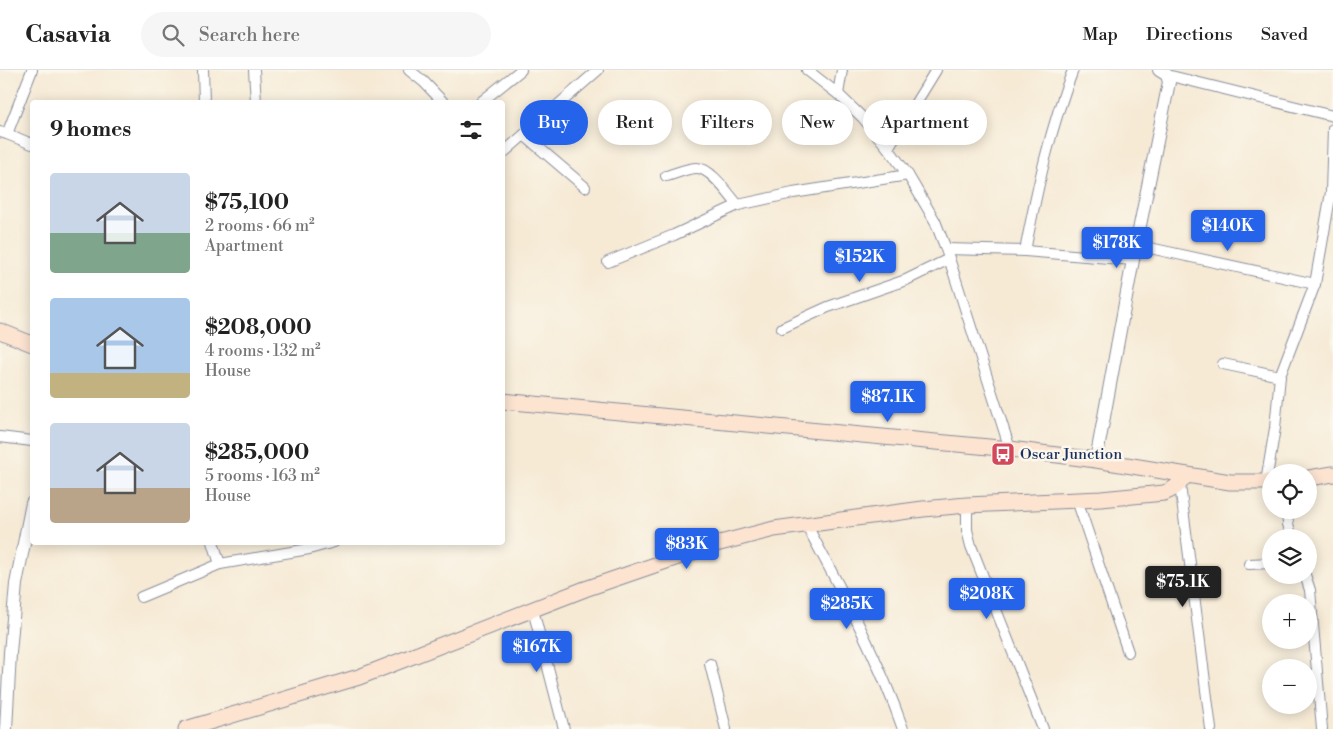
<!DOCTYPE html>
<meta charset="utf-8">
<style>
body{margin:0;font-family:"Libre Bodoni",serif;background:#f6f6f6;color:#222;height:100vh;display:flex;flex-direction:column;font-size:19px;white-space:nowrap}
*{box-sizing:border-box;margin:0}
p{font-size:16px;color:#767676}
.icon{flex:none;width:28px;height:28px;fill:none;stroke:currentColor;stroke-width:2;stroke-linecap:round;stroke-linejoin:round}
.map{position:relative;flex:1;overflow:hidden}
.drawer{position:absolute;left:30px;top:30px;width:475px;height:445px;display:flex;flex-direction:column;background:#fff;border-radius:5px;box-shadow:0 2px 12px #0003}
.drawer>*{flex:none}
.guide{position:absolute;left:520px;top:30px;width:475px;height:45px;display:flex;gap:10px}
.tools{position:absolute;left:1262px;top:394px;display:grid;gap:10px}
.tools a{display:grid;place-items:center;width:55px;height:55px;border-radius:50%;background:#fff;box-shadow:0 2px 12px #0003;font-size:25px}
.price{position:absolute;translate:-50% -42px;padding:0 11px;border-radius:5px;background:#2563eb;color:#fff;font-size:16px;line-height:32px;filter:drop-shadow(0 1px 2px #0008)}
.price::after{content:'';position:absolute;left:50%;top:30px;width:15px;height:11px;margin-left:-8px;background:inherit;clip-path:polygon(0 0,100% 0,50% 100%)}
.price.active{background:#222;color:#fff}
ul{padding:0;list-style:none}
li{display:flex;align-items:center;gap:15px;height:125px;padding:0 20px}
li span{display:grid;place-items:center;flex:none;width:140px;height:100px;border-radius:5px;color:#555}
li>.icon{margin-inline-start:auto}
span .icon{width:60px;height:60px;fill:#fffc;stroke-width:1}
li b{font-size:21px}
h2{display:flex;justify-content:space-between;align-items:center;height:60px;padding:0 20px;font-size:21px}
.chip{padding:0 18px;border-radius:22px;background:#fff;box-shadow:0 2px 12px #0003;font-size:18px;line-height:45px}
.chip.active{background:#2563eb;color:#fff}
header{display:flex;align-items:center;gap:30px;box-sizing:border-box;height:70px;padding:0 25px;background:#fff;border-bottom:1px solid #e0e0e0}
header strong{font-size:24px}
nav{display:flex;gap:28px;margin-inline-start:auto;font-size:18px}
.search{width:350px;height:45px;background:#f6f6f6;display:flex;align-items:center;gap:12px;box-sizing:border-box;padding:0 18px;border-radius:28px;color:#767676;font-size:19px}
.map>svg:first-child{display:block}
</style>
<header>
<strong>Casavia</strong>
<div class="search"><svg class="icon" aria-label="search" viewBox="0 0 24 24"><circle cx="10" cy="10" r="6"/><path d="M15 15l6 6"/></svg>Search here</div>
<nav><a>Map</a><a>Directions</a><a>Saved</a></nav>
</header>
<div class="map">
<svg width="1333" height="659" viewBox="0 0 1333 659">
<rect width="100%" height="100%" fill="#fbf7ec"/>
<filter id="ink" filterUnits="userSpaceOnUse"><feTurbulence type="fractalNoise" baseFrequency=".02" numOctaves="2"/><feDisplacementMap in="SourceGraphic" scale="10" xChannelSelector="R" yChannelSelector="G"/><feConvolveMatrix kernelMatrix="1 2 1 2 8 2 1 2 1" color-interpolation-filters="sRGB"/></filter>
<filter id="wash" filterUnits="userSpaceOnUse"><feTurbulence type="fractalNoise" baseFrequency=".0096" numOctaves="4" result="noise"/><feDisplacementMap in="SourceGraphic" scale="20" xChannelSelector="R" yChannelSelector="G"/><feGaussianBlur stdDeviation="1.12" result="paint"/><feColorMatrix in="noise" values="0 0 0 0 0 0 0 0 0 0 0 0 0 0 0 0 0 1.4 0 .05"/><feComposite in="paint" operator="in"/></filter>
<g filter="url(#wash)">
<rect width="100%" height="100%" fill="#f6ead5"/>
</g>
<g filter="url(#ink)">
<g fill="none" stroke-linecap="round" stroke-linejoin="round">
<g stroke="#888c9a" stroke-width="12">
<g id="minor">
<polyline points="203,0 204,32"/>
<polyline points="254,0 256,32"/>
<polyline points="409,0 424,12 443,32"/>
<polyline points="807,0 838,24 863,48 888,78 908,105 935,151 946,179 1010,379"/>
<polyline points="1167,5 1333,46"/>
<polyline points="838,24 842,0"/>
<polyline points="481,32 521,0"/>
<polyline points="0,62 7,64 32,0"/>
<polyline points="7,64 32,74"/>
<polyline points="524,65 585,117"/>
<polyline points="888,78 936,0"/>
<polyline points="502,84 598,0"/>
<path d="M666 106C675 104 687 98 697 98 711 98 729 125 738 135"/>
<polyline points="1136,175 1315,214"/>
<polyline points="946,179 1025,181 1133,190"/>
<path d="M1025 181C1037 120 1050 58 1073 0"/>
<polyline points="608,192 674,165 738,135 793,123 908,105"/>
<polyline points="782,258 828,237 906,210 949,189"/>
<polyline points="1223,294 1280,306"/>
<polyline points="0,367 32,371"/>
<polyline points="1266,412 1275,358 1280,306 1315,214 1331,122 1333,59"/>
<polyline points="1180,415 1211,659"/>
<polyline points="1077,430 1128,582"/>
<polyline points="967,435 967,460 971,476 1043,659"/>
<polyline points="1287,440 1288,454 1292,468"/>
<path d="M806 454C842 521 878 587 903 659"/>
<polyline points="213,472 220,494"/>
<polyline points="1249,494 1271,493"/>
<polyline points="1305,505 1310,520 1322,659"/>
<polyline points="141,527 220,494 309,479 334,472"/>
<polyline points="533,540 564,659"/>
<polyline points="710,594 726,659"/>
</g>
</g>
<g stroke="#888c9a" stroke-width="14">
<g id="tertiary">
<polyline points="1096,390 1133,190 1169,12 1167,5 1159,0"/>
<polyline points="6,659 10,583 16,514 32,433"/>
</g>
</g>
<g stroke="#888c9a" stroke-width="17">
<g id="secondary">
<polyline points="0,261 32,274"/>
<polyline points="502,331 1010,379 1096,390 1230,412 1271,412"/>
<polyline points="1309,408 1333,404"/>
<path d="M186 659 359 607 585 519 716 474 774 459 923 439 967 435 1101 429 1164 423C1175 419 1180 414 1186 405"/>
</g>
</g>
<use href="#minor" stroke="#fff" stroke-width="10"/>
<use href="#tertiary" stroke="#fff" stroke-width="12"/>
<use href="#secondary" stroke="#fde4d1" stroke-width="15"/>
</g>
</g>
<defs>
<g id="bus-square" transform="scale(1.25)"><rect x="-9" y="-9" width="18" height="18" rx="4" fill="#d1495b" stroke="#fbf7ec"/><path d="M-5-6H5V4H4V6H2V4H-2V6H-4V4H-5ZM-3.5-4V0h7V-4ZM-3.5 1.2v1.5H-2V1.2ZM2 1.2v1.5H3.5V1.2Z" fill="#fff"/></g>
</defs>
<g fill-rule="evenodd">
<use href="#bus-square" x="1003" y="384"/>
</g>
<g text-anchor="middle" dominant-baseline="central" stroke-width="5" stroke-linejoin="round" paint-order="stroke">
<g font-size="15" fill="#1b2f5e" stroke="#fbf7ec" text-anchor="start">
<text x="1020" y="384">Oscar Junction</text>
</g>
</g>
</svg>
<div class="tools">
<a><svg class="icon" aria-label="locate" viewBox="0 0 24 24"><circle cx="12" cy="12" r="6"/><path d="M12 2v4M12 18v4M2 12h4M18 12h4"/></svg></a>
<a><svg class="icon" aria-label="layers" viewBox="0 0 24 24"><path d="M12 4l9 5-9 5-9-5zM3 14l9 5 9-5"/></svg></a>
<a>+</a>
<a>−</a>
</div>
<b class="price" style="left:1228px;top:182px">$140K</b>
<b class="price" style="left:1117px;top:199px">$178K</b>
<b class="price" style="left:860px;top:213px">$152K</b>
<b class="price" style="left:888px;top:353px">$87.1K</b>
<b class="price" style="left:687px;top:500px">$83K</b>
<b class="price active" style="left:1183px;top:538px">$75.1K</b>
<b class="price" style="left:987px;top:550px">$208K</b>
<b class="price" style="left:847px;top:560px">$285K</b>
<b class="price" style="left:537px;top:603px">$167K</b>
<div class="guide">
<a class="chip active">Buy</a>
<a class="chip">Rent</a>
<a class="chip">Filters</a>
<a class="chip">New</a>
<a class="chip">Apartment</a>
</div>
<section class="drawer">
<h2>9 homes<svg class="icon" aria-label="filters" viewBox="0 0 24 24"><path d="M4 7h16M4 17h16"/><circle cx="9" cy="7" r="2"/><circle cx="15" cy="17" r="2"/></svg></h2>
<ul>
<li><span style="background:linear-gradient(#c9d6e8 60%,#7fa58c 0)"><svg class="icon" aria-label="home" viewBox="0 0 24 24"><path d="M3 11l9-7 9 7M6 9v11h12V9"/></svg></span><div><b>$75,100</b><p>2 rooms · 66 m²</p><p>Apartment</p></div></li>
<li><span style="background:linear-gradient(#a9c7e8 75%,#c2b280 0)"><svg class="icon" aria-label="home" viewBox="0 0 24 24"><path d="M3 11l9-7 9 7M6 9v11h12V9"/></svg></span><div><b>$208,000</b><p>4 rooms · 132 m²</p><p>House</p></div></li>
<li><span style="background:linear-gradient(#c9d6e8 65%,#b9a48a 0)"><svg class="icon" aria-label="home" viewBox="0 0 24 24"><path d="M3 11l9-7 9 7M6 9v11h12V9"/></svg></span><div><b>$285,000</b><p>5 rooms · 163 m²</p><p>House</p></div></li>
</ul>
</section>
</div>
